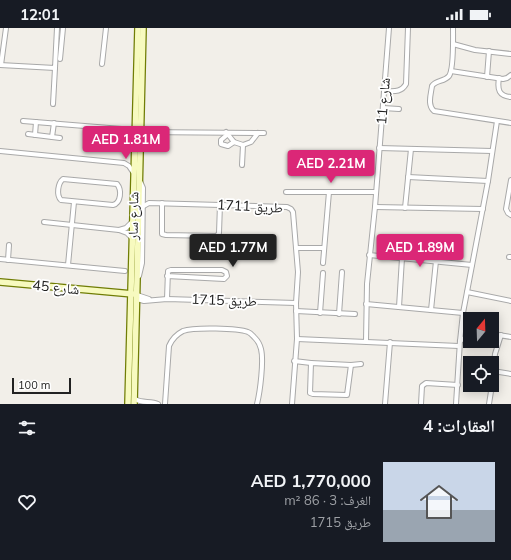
<!DOCTYPE html>
<html lang="ar">
<meta charset="utf-8">
<style>
body{margin:0;font-family:Mulish,"Noto Naskh Arabic",sans-serif;background:#20242c;color:#f1f3f6;direction:rtl;height:100vh;display:flex;flex-direction:column;font-size:15px;white-space:nowrap}
*{box-sizing:border-box;margin:0}
p{font-size:13px;color:#9ea1a6}
.icon{flex:none;width:22px;height:22px;fill:none;stroke:currentColor;stroke-width:2;stroke-linecap:round;stroke-linejoin:round}
.map{position:relative;height:376px;overflow:hidden;direction:ltr}
.side{display:flex;flex-direction:column;background:#171b24;flex:1}
.side>*{flex:none}
.needle{width:26px;rotate:19deg}
.tools{position:absolute;left:463px;top:284px;display:grid;gap:8px}
.tools a{display:grid;place-items:center;width:36px;height:36px;border-radius:0px;background:#171b24;box-shadow:0 2px 10px #0003;font-size:20px}
.scale{position:absolute;left:12px;bottom:10px;width:59px;box-sizing:border-box;padding-left:4px;border:2px solid #222;border-top:0;font-size:11px;line-height:14px;white-space:nowrap;color:#222;-webkit-text-stroke:3px #fff;paint-order:stroke}
.price{position:absolute;translate:-50% -34px;padding:0 9px;border-radius:4px;background:#db2777;color:#fff;font-size:13px;line-height:26px;filter:drop-shadow(0 1px 2px #0008)}
.price::after{content:'';position:absolute;left:50%;top:24px;width:12px;height:9px;margin-left:-6px;background:inherit;clip-path:polygon(0 0,100% 0,50% 100%)}
.price.selected{background:#222;color:#fff}
ul{padding:0;list-style:none}
li{display:flex;align-items:center;gap:12px;height:100px;padding:0 16px}
li span{display:grid;place-items:center;flex:none;width:112px;height:80px;border-radius:0px;color:#555}
li>.icon{margin-inline-start:auto}
span .icon{width:48px;height:48px;fill:#fffc;stroke-width:1}
li b{font-size:17px}
h2{display:flex;justify-content:space-between;align-items:center;height:48px;padding:0 16px;font-size:17px}
.status{display:flex;justify-content:space-between;align-items:center;height:28px;padding:0 20px;background:#171b24;direction:ltr}
.status svg{height:11px;fill:currentColor}
.map>svg:first-child{display:block}
</style>
<div class="status"><b>12:01</b><svg viewBox="0 0 49 12"><path d="M0 12V9h3v3zM5 12V6h3v6zM10 12V3h3v9zM15 12V0h3v12zM26 1h20v11H26zM47 4h2v5h-2z"/></svg></div>
<div class="map">
<svg width="511" height="376" viewBox="0 0 511 376">
<rect width="100%" height="100%" fill="#f2efe9"/>
<g fill="none" stroke-linecap="round" stroke-linejoin="round">
<g stroke="#a9a9a9" stroke-width="6">
<g id="street">
<path d="M453 0C453 10 454 41 449 48 444 54 436 52 432 58 431 66 427 77 434 83L511 95"/>
<polyline points="453,16 475,22 511,26"/>
<polyline points="60,31 63,0"/>
<polyline points="102,36 106,0"/>
<polyline points="0,37 55,40 57,0"/>
<polyline points="1,37 6,0"/>
<polyline points="451,43 503,51 507,50 511,47"/>
<polyline points="487,49 489,23"/>
<path d="M499 50C497 62 499 68 511 69"/>
<path d="M384 63C393 63 401 65 406 56L408 0"/>
<polyline points="53,76 55,40"/>
<polyline points="383,80 399,81"/>
<polyline points="23,93 134,102"/>
<polyline points="87,99 87,110 88,113 105,114 112,117"/>
<polyline points="141,104 264,105"/>
<polyline points="226,104 234,114 243,117 251,114 258,105"/>
<polyline points="28,106 60,110"/>
<polyline points="228,106 221,112 221,116 228,118 234,114"/>
<polyline points="35,107 36,94"/>
<polyline points="52,109 54,95"/>
<polyline points="107,115 108,101"/>
<polyline points="379,120 492,123"/>
<polyline points="0,123 124,135 129,138 133,144"/>
<polyline points="242,137 243,117"/>
<polyline points="408,149 488,153"/>
<path d="M63 151 117 156C122 162 121 175 113 177L61 172C56 167 58 155 63 151Z"/>
<polyline points="511,152 506,181 508,185 511,187"/>
<polyline points="286,164 375,164"/>
<polyline points="162,175 162,206 166,207 217,208 219,205 220,176"/>
<polyline points="142,179 149,175 287,179 291,181 293,184 298,244 296,275 297,311 292,376"/>
<polyline points="375,179 483,181"/>
<polyline points="405,180 411,121"/>
<polyline points="44,194 119,202 127,205 132,210"/>
<polyline points="119,202 126,200 133,193"/>
<polyline points="297,220 324,220"/>
<polyline points="369,227 472,237"/>
<polyline points="509,229 511,229"/>
<polyline points="0,231 125,243"/>
<polyline points="8,232 9,217"/>
<polyline points="323,235 329,164"/>
<polyline points="68,237 74,174"/>
<polyline points="139,248 142,235 143,160 140,153"/>
<polyline points="467,264 511,273"/>
<polyline points="137,267 149,271"/>
<polyline points="137,271 144,273 167,271 296,275"/>
<polyline points="167,271 168,243 171,242 222,242 226,244 227,248 224,251 167,248"/>
<polyline points="366,276 463,285"/>
<polyline points="399,279 402,230"/>
<polyline points="431,282 436,233"/>
<polyline points="296,283 355,286"/>
<polyline points="320,285 323,245"/>
<polyline points="339,286 342,244"/>
<polyline points="492,306 511,309"/>
<polyline points="297,311 459,318"/>
<polyline points="366,313 367,256 375,179 389,0"/>
<polyline points="460,313 470,306"/>
<polyline points="294,333 311,335"/>
<polygon points="311,335 351,337 347,367 313,366 310,365"/>
<polyline points="351,337 361,336"/>
<polyline points="493,343 511,346"/>
<polyline points="492,353 495,326 501,307"/>
<path d="M135 371C142 376 151 372 158 376"/>
<path d="M165 376 169 318C172 311 177 306 183 303 194 299 238 300 248 304 251 305 253 308 255 310 258 313 260 317 261 321 264 333 260 364 257 376"/>
<polyline points="385,376 390,314"/>
<polyline points="421,376 422,358 426,355 458,357"/>
<polyline points="456,376 460,313 463,285 488,153 497,93"/>
<polyline points="489,376 492,357"/>
</g>
</g>
<g stroke="#707d05" stroke-width="8">
<g id="secondary">
<polyline points="0,254 133,266"/>
<polyline points="128,376 138,0"/>
<polyline points="134,376 143,0"/>
</g>
</g>
<use href="#street" stroke="#fff" stroke-width="4"/>
<use href="#secondary" stroke="#f7fabf" stroke-width="5.5"/>
</g>
<g text-anchor="middle" dominant-baseline="central" stroke-width="3.5" stroke-linejoin="round" paint-order="stroke">
<g font-size="14" fill="#222" stroke="#fff">
<text transform="translate(383 73) rotate(-85)">شارع 11</text>
<text transform="translate(250 178) rotate(3)">طريق 1711</text>
<text transform="translate(133 188) rotate(-89)">شارع سار</text>
<text transform="translate(56 259) rotate(6)">شارع 45</text>
<text transform="translate(224 272) rotate(2)">طريق 1715</text>
</g>
</g>
</svg>
<div class="tools">
<a><svg class="needle" viewBox="-14 -14 28 28"><path d="M0-13l5 13h-10z" fill="#e53935"/><path d="M0 13l5-13h-10z" fill="#9ea1a6"/></svg></a>
<a><svg class="icon" aria-label="locate" viewBox="0 0 24 24"><circle cx="12" cy="12" r="6"/><path d="M12 2v4M12 18v4M2 12h4M18 12h4"/></svg></a>
</div>
<div class="scale">100 m</div>
<b class="price" style="left:126px;top:132px">AED 1.81M</b>
<b class="price" style="left:331px;top:156px">AED 2.21M</b>
<b class="price selected" style="left:233px;top:240px">AED 1.77M</b>
<b class="price" style="left:420px;top:240px">AED 1.89M</b>
</div>
<section class="side">
<h2>العقارات: 4<svg class="icon" aria-label="filters" viewBox="0 0 24 24"><path d="M4 7h16M4 17h16"/><circle cx="9" cy="7" r="2"/><circle cx="15" cy="17" r="2"/></svg></h2>
<ul>
<li><span style="background:linear-gradient(#c9d6e8 60%,#9aa5b1 0)"><svg class="icon" aria-label="home" viewBox="0 0 24 24"><path d="M3 11l9-7 9 7M6 9v11h12V9"/></svg></span><div><b>AED 1,770,000</b><p>الغرف: 3 · 86 m²</p><p>طريق 1715</p></div><svg class="icon" aria-label="heart" viewBox="0 0 24 24"><path d="M12 20l-8-8c-3-5 5-10 8-4 3-6 11-1 8 4z"/></svg></li>
</ul>
</section>
